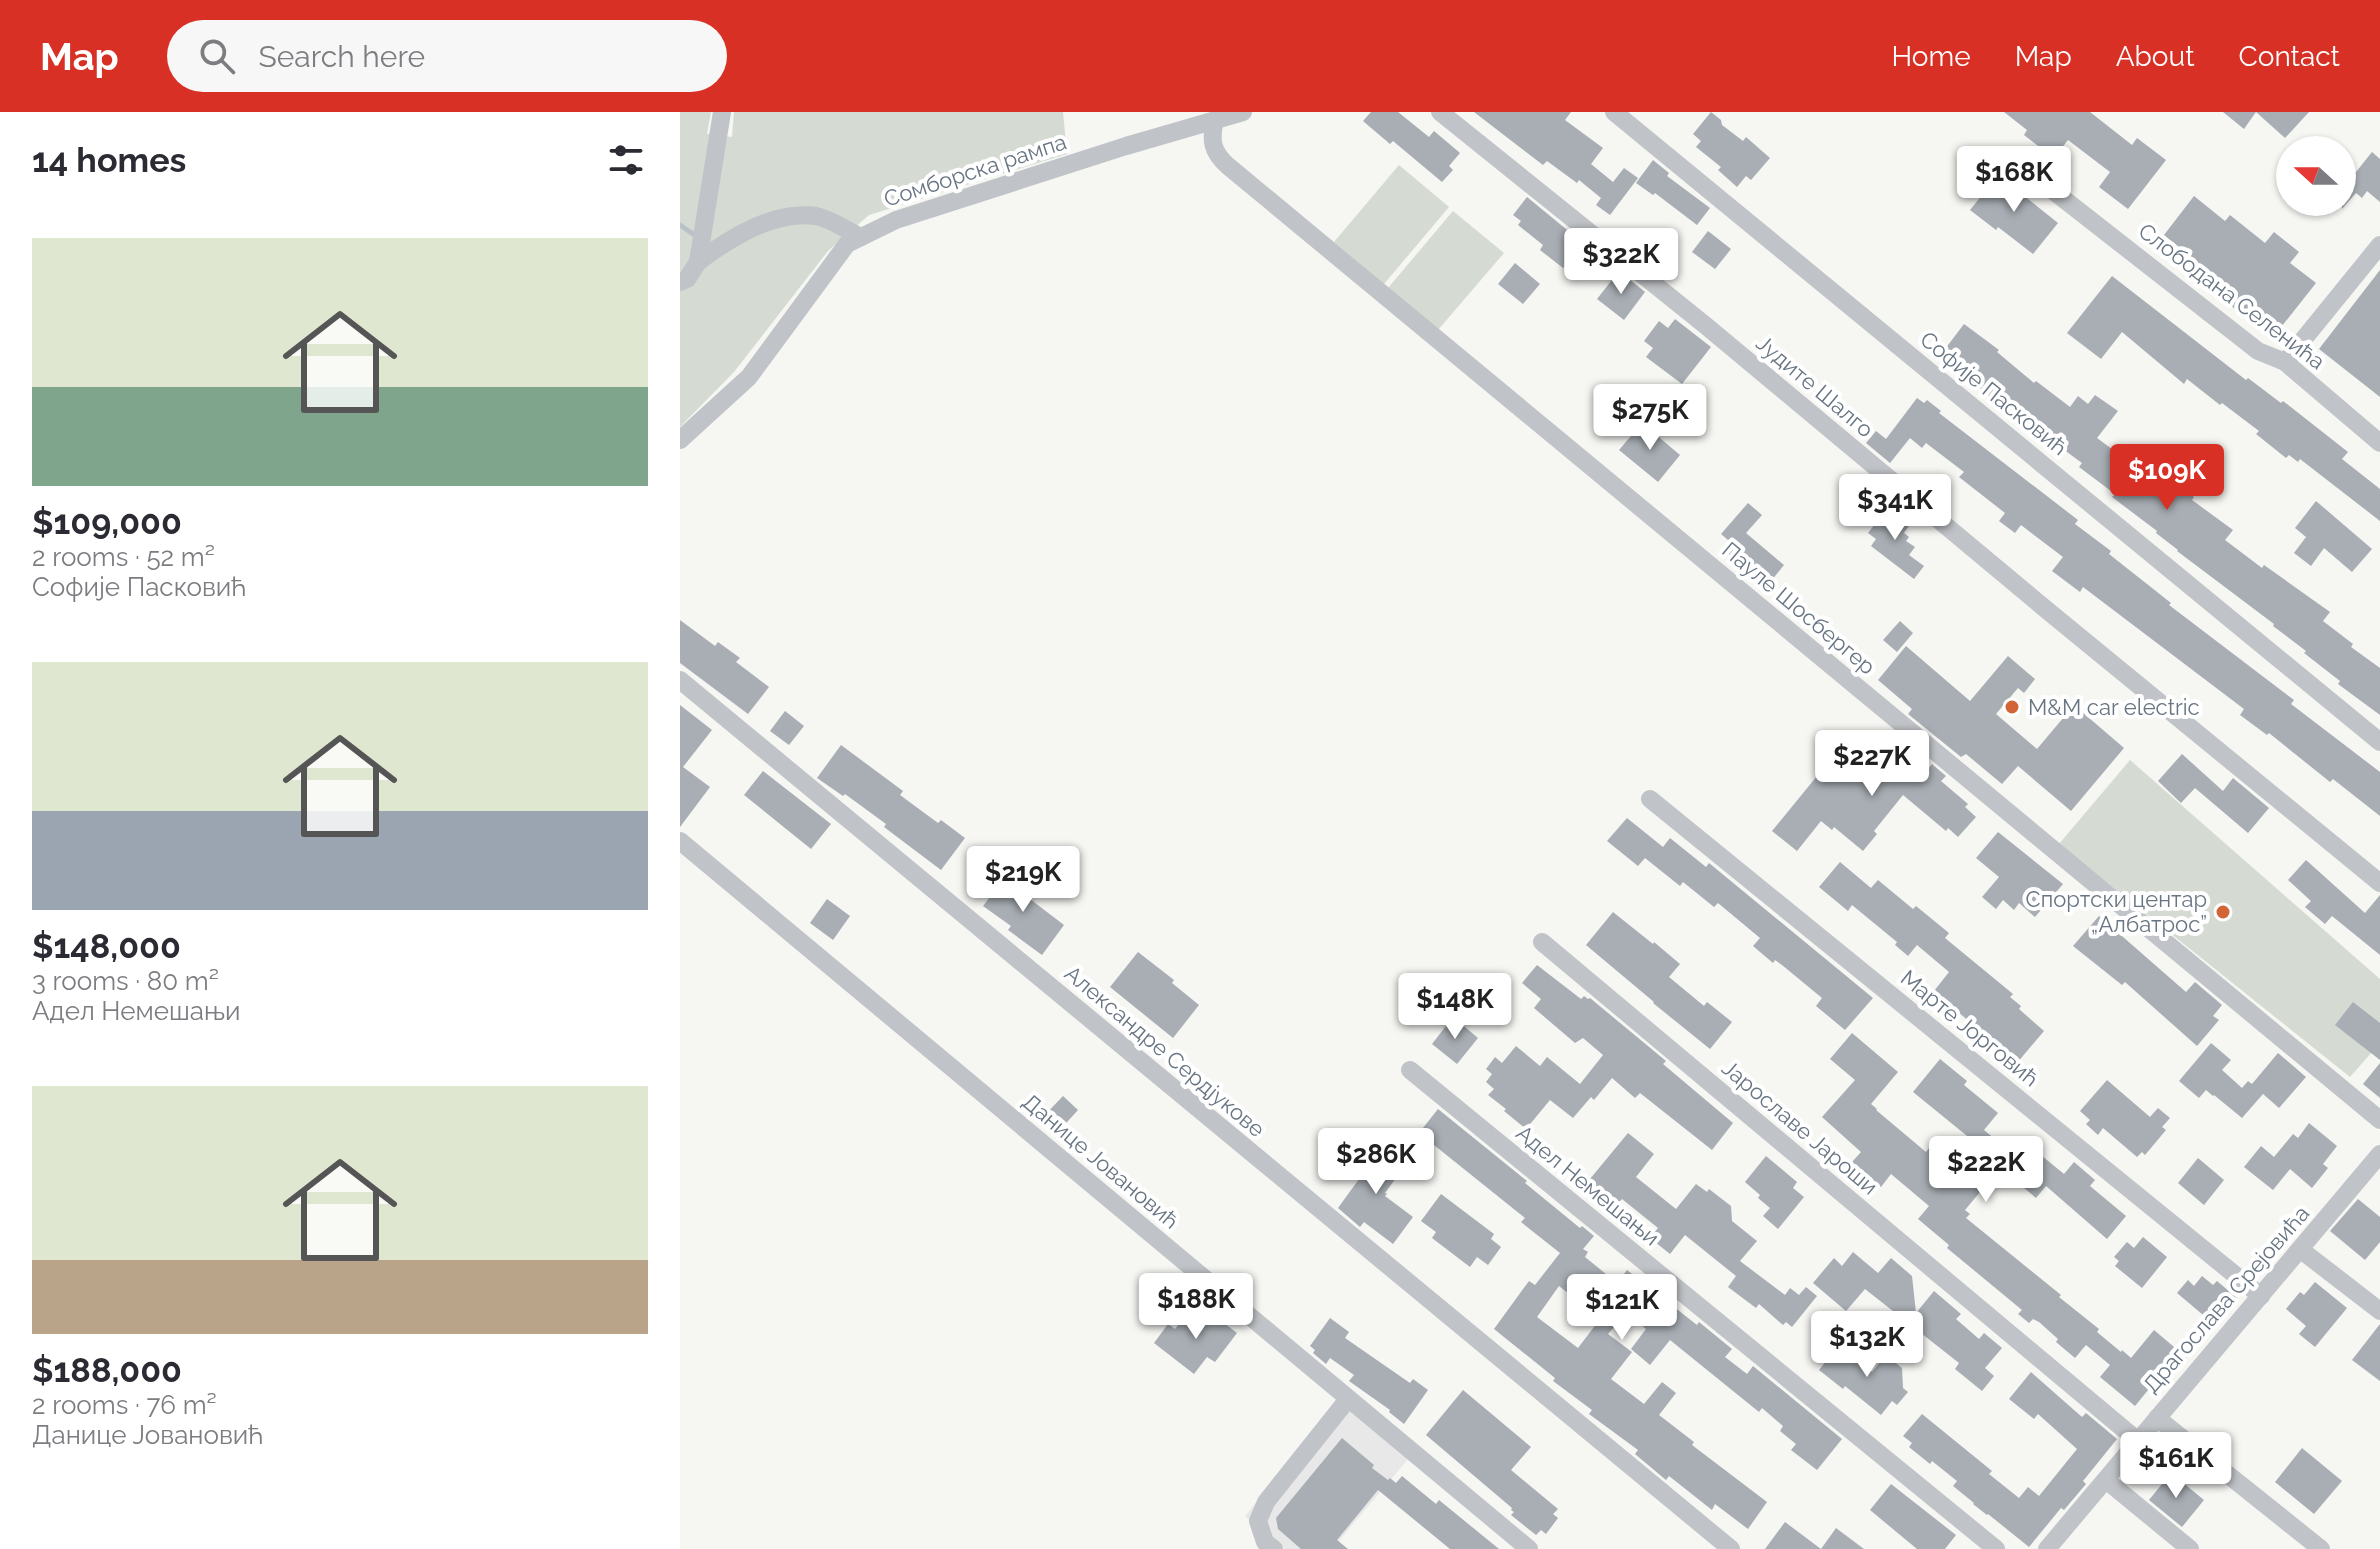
<!DOCTYPE html>
<meta charset="utf-8">
<style>
body{margin:0;font-family:Raleway,sans-serif;background:#f7f7f7;color:#2b2b33;height:100vh;display:flex;flex-direction:column;font-size:30px;white-space:nowrap}
*{box-sizing:border-box;margin:0}
p{font-size:26px;color:#7c7c81}
.icon{flex:none;width:44px;height:44px;fill:none;stroke:currentColor;stroke-width:2;stroke-linecap:round;stroke-linejoin:round}
.map{position:relative;flex:1;overflow:hidden}
.side{display:flex;flex-direction:column;background:#fff;width:680px}
.side>*{flex:none}
.needle{width:52px;rotate:291deg}
.buttons{position:absolute;left:1596px;top:24px;display:grid;gap:16px}
.buttons a{display:grid;place-items:center;width:80px;height:80px;border-radius:50%;background:#fff;box-shadow:0 2px 6px #0004;font-size:40px}
.price{position:absolute;translate:-50% -68px;padding:0 18px;border-radius:8px;background:#fff;color:#222;font-size:26px;line-height:52px;filter:drop-shadow(0 2px 4px #0008)}
.price::after{content:'';position:absolute;left:50%;top:48px;width:24px;height:18px;margin-left:-12px;background:inherit;clip-path:polygon(0 0,100% 0,50% 100%)}
.price.active{background:#d93025;color:#fff}
ul{padding:0;list-style:none}
li{display:grid;align-content:center;gap:16px;height:424px;padding:0 32px}
li span{display:grid;place-items:center;height:248px;border-radius:0px;color:#555}
li>.icon{margin-inline-start:auto}
span .icon{width:144px;height:144px;fill:#fffc;stroke-width:1}
li b{font-size:34px}
h2{display:flex;justify-content:space-between;align-items:center;height:96px;padding:0 32px;font-size:34px}
header{display:flex;align-items:center;gap:48px;box-sizing:border-box;height:112px;padding:0 40px;background:#d93025;color:#fff}
header strong{font-size:38px}
nav{display:flex;gap:44px;margin-inline-start:auto;font-size:28px}
.search{width:560px;height:72px;background:#f7f7f7;display:flex;align-items:center;gap:20px;box-sizing:border-box;padding:0 28px;border-radius:44px;color:#7c7c81;font-size:30px}
main{display:flex;flex:1;min-height:0}
.map>svg:first-child{display:block}
</style>
<header>
<strong>Map</strong>
<div class="search"><svg class="icon" aria-label="search" viewBox="0 0 24 24"><circle cx="10" cy="10" r="6"/><path d="M15 15l6 6"/></svg>Search here</div>
<nav><a>Home</a><a>Map</a><a>About</a><a>Contact</a></nav>
</header>
<main>
<section class="side">
<h2>14 homes<svg class="icon" aria-label="filters" viewBox="0 0 24 24"><path d="M4 7h16M4 17h16"/><circle cx="9" cy="7" r="2"/><circle cx="15" cy="17" r="2"/></svg></h2>
<ul>
<li><span style="background:linear-gradient(#dfe7d0 60%,#7fa58c 0)"><svg class="icon" aria-label="home" viewBox="0 0 24 24"><path d="M3 11l9-7 9 7M6 9v11h12V9"/></svg></span><div><b>$109,000</b><p>2 rooms · 52 m²</p><p>Софије Пасковић</p></div></li>
<li><span style="background:linear-gradient(#dfe7d0 60%,#9aa5b1 0)"><svg class="icon" aria-label="home" viewBox="0 0 24 24"><path d="M3 11l9-7 9 7M6 9v11h12V9"/></svg></span><div><b>$148,000</b><p>3 rooms · 80 m²</p><p>Адел Немешањи</p></div></li>
<li><span style="background:linear-gradient(#dfe7d0 70%,#b9a48a 0)"><svg class="icon" aria-label="home" viewBox="0 0 24 24"><path d="M3 11l9-7 9 7M6 9v11h12V9"/></svg></span><div><b>$188,000</b><p>2 rooms · 76 m²</p><p>Данице Јовановић</p></div></li>
</ul>
</section>
<div class="map">
<svg width="1700" height="1437" viewBox="0 0 1700 1437">
<rect width="100%" height="100%" fill="#f6f6f3"/>
<polygon fill="#e7e8e7" points="661,1289 729,1346 652,1437 605,1437 565,1404"/>
<g fill="#d5dbd3">
<polygon points="0,0 31,0 27,22 52,25 54,0 383,0 387,42 189,103 148,139 54,260 0,315"/>
<polygon points="719,53 769,95 704,172 654,130"/>
<polygon points="773,99 824,141 758,218 708,176"/>
<polygon points="1450,648 1700,867 1700,931 1670,965 1379,732"/>
</g>
<g fill="none" stroke-linecap="round" stroke-linejoin="round">
<polyline stroke="#b9c2c7" stroke-width="5" points="0,113 13,122"/>
</g>
<g fill="#a8aeb4" fill-rule="evenodd">
<polygon points="691,0 718,0 749,25 754,19 780,41 769,54 773,58 762,70 713,29 710,32 683,9"/>
<polygon points="794,0 891,0 885,8 923,36 911,52 933,70 944,56 958,66 930,103 916,93 921,86 899,68 897,71 867,49 863,53"/>
<polygon points="1031,0 1041,8 1042,13 1063,29 1066,25 1090,46 1071,68 1066,64 1057,75 1038,58 1041,55 1016,35 1021,29 1013,22"/>
<polygon points="1324,0 1410,0 1452,33 1457,26 1486,48 1448,97 1419,75 1430,60 1388,28 1374,46 1344,23 1347,18"/>
<polygon points="1543,0 1629,0 1605,26 1576,0 1564,17"/>
<polygon points="1692,40 1700,47 1700,90 1687,79 1682,86 1676,81 1662,97 1662,57 1672,65"/>
<polygon points="973,48 989,61 987,64 1030,96 1017,113 975,81 973,83 956,71"/>
<polygon points="1320,61 1344,80 1343,83 1378,111 1353,142 1318,115 1316,118 1290,98"/>
<polygon points="1514,84 1545,109 1550,103 1585,131 1594,120 1619,140 1610,151 1636,171 1598,219 1573,199 1567,206 1542,187 1550,176 1484,123"/>
<polygon points="847,85 903,131 883,156 860,138 863,133 838,113 841,109 833,103"/>
<polygon points="1028,119 1051,137 1035,157 1012,140"/>
<polygon points="835,151 860,172 843,192 818,172"/>
<polygon points="1700,158 1700,285 1639,237"/>
<polygon points="939,159 965,180 944,208 917,187"/>
<polygon points="1432,164 1566,268 1568,266 1601,291 1603,289 1668,340 1662,347 1700,377 1700,409 1620,347 1618,350 1609,343 1606,346 1576,322 1579,319 1542,291 1540,293 1507,267 1504,272 1442,220 1421,247 1387,221"/>
<polygon points="995,207 1031,235 1002,272 966,245 973,236 964,229 979,209 988,216"/>
<polygon points="1284,212 1319,238 1317,240 1354,271 1356,269 1390,295 1398,284 1408,292 1415,283 1438,299 1417,326 1490,380 1496,371 1514,385 1512,388 1553,418 1545,428 1582,456 1584,453 1650,500 1643,509 1673,532 1671,535 1700,556 1700,603 1658,572 1660,569 1624,541 1626,539 1593,514 1594,512 1497,439 1498,438 1476,421 1477,419 1432,385 1435,382 1399,355 1402,351 1361,321 1359,324 1331,303 1296,273 1299,269 1262,241"/>
<polygon points="1237,286 1244,291 1247,288 1261,299 1259,301 1398,408 1395,412 1431,439 1429,442 1491,491 1489,493 1614,588 1611,592 1700,660 1700,704 1653,667 1650,670 1589,621 1587,623 1560,603 1564,597 1403,475 1400,480 1372,459 1383,445 1341,413 1335,421 1319,409 1325,401 1279,365 1284,360 1246,331 1242,336 1230,326 1210,351 1186,331 1196,319 1206,327"/>
<polygon points="962,311 1000,343 978,370 939,338"/>
<polygon points="1636,389 1692,437 1672,460 1644,436 1631,454 1614,441 1626,425 1615,416"/>
<polygon points="1068,391 1082,403 1066,421 1104,453 1087,474 1048,442 1055,434 1041,422"/>
<polygon points="1209,394 1231,411 1224,421 1229,425 1226,429 1235,435 1229,443 1244,454 1234,467 1191,434 1196,427 1188,421"/>
<polygon points="0,508 35,534 38,530 60,546 56,550 89,575 68,602 0,551"/>
<polygon points="1220,509 1233,521 1217,540 1203,528"/>
<polygon points="1226,534 1290,589 1328,544 1355,567 1344,581 1338,576 1316,602 1357,637 1394,593 1444,636 1391,699 1338,654 1322,672 1286,642 1281,645 1228,602 1232,597 1198,568"/>
<polygon points="0,593 32,618 3,655 30,675 0,715"/>
<polygon points="105,599 124,614 109,633 90,619"/>
<polygon points="1206,622 1248,657 1252,652 1266,664 1261,669 1288,692 1285,695 1296,705 1278,725 1268,716 1266,719 1223,683 1194,719 1197,722 1183,739 1154,715 1152,718 1141,709 1117,739 1092,719 1146,653 1149,656 1156,647 1171,659 1176,652 1179,655"/>
<polygon points="161,633 223,679 220,683 258,711 261,708 285,726 261,758 204,715 206,712 165,682 163,684 137,666"/>
<polygon points="1502,642 1543,679 1553,666 1589,696 1568,721 1515,676 1501,691 1478,669"/>
<polygon points="83,659 151,712 131,737 64,683"/>
<polygon points="947,706 983,735 990,726 1026,755 1029,751 1193,886 1165,918 1136,894 1142,886 1102,853 1095,848 1093,851 1073,834 1080,826 1038,791 1034,795 1003,770 1000,774 965,746 958,754 927,729"/>
<polygon points="1318,720 1383,772 1355,805 1339,791 1334,798 1323,788 1316,797 1302,785 1319,765 1296,746"/>
<polygon points="1626,748 1685,801 1700,783 1700,843 1652,804 1645,812 1625,795 1631,789 1608,768"/>
<polygon points="1160,750 1191,776 1198,768 1233,797 1236,794 1269,821 1265,826 1333,882 1330,885 1341,894 1339,897 1364,919 1337,951 1254,879 1269,860 1237,833 1228,844 1215,833 1217,830 1172,793 1168,799 1139,775"/>
<polygon points="330,759 352,776 346,784 384,813 362,843 328,818 331,814 303,794"/>
<polygon points="147,787 170,804 153,828 130,811"/>
<polygon points="933,800 973,832 974,830 1000,852 989,865 1024,894 1027,890 1052,910 1030,937 973,891 974,890 906,833"/>
<polygon points="1419,804 1506,880 1515,870 1542,893 1533,904 1539,908 1517,934 1445,870 1442,873 1393,834"/>
<polygon points="458,840 494,868 492,871 519,893 493,926 430,875"/>
<polygon points="857,853 901,887 904,884 908,887 910,886 986,949 983,952 1053,1011 1032,1038 960,981 955,986 932,966 914,988 911,985 893,1006 870,988 846,1017 824,999 826,997 808,983 814,977 806,970 812,962 806,957 815,945 822,951 836,934 860,954 867,945 900,972 923,943 903,926 895,931 854,896 861,887 842,871"/>
<polygon points="1673,890 1700,911 1700,948 1655,913"/>
<polygon points="773,905 798,926 777,952 752,932"/>
<polygon points="1172,921 1218,960 1191,992 1197,997 1196,998 1246,1040 1250,1035 1276,1056 1297,1032 1233,980 1260,947 1287,969 1284,973 1318,1001 1304,1018 1340,1048 1351,1035 1384,1062 1394,1050 1415,1068 1410,1074 1446,1104 1427,1127 1366,1074 1356,1086 1320,1056 1285,1098 1290,1102 1286,1106 1381,1183 1379,1185 1419,1217 1417,1220 1441,1240 1442,1238 1451,1246 1474,1218 1507,1246 1485,1272 1478,1266 1455,1294 1420,1265 1430,1253 1406,1233 1395,1246 1376,1230 1378,1227 1359,1210 1353,1207 1349,1211 1338,1202 1342,1198 1267,1136 1269,1133 1238,1107 1249,1094 1211,1062 1201,1075 1172,1050 1181,1040 1142,1005 1175,968 1150,947"/>
<polygon points="1531,931 1551,948 1542,958 1562,976 1568,969 1572,972 1598,941 1626,965 1599,996 1583,982 1562,1006 1534,983 1533,984 1526,978 1519,986 1499,969"/>
<polygon points="1700,951 1700,986 1683,972"/>
<polygon points="1427,968 1470,1005 1478,996 1490,1006 1482,1015 1486,1018 1465,1043 1462,1040 1457,1045 1423,1016 1418,1023 1406,1012 1410,1008 1400,999"/>
<polygon points="383,984 398,998 377,1021 361,1007"/>
<path d="M758 997 847 1069 845 1071 900 1116 902 1114 914 1124 903 1137 908 1140 905 1145 937 1171 947 1158 1017 1213 1019 1210 1052 1237 1045 1245 1067 1262 1073 1254 1162 1327 1137 1358 1111 1338 1116 1332 1100 1319 1103 1314 1082 1296 1079 1300 990 1228 970 1253 951 1237 966 1217 946 1201 928 1222 952 1240 931 1267 964 1292 982 1270 996 1281 979 1303 1014 1330 1012 1333 1087 1390 1068 1417 1035 1392 1032 1398 989 1364 986 1368 955 1342 958 1338 909 1302 912 1298 873 1269 875 1266 814 1217 849 1169 855 1173 880 1141 841 1110 845 1106 739 1021ZM879 1174 913 1201 910 1205 917 1211 898 1236 857 1205Z"/>
<polygon points="1629,1011 1657,1034 1643,1052 1648,1056 1632,1076 1610,1057 1593,1078 1564,1055 1581,1034 1594,1045 1613,1022 1618,1026"/>
<polygon points="948,1021 974,1042 956,1065 996,1097 1016,1072 1027,1080 1029,1077 1051,1094 1052,1109 1077,1129 1060,1149 1105,1183 1110,1176 1119,1183 1126,1175 1137,1184 1112,1215 1106,1210 1103,1213 1079,1192 1076,1196 1048,1175 1056,1164 1005,1123 990,1142 970,1126 978,1116 942,1087 934,1096 905,1073"/>
<polygon points="689,1030 724,1055 705,1081 707,1082 705,1084 733,1105 713,1132 684,1110 680,1115 658,1096 687,1056 676,1049"/>
<polygon points="1086,1044 1117,1070 1113,1076 1124,1085 1098,1117 1083,1104 1090,1096 1078,1086 1080,1083 1065,1070"/>
<polygon points="1518,1046 1544,1068 1524,1093 1498,1071"/>
<polygon points="761,1082 814,1122 811,1127 821,1135 808,1153 797,1145 790,1155 752,1126 756,1120 741,1109"/>
<polygon points="1678,1087 1700,1105 1700,1130 1685,1148 1650,1119"/>
<polygon points="1463,1125 1487,1145 1462,1176 1435,1154 1439,1149 1434,1145 1447,1130 1454,1136"/>
<polygon points="1173,1140 1198,1161 1211,1146 1232,1164 1236,1201 1254,1179 1281,1202 1276,1207 1299,1227 1304,1221 1322,1236 1305,1256 1314,1264 1302,1279 1275,1257 1279,1251 1185,1177 1166,1199 1133,1171 1154,1146 1162,1154"/>
<polygon points="1522,1164 1533,1173 1537,1169 1557,1186 1535,1213 1497,1181 1508,1168 1514,1174"/>
<polygon points="1635,1170 1667,1196 1635,1235 1619,1222 1626,1214 1606,1197 1620,1180 1624,1183"/>
<polygon points="527,1198 557,1221 535,1250 527,1245 514,1262 474,1231 488,1212 495,1217 506,1203 517,1212"/>
<polygon points="650,1206 669,1220 665,1226 730,1271 733,1267 748,1278 724,1312 709,1300 710,1298 669,1269 674,1263 650,1246 646,1252 633,1241 635,1238 630,1234"/>
<polygon points="1700,1212 1700,1269 1672,1248"/>
<polygon points="1158,1234 1192,1260 1206,1243 1222,1256 1223,1276 1228,1280 1217,1293 1212,1289 1201,1303 1165,1274 1163,1277 1139,1258"/>
<polygon points="1351,1260 1402,1305 1406,1301 1437,1327 1403,1369 1406,1372 1384,1398 1381,1396 1349,1435 1308,1402 1307,1403 1293,1392 1294,1391 1273,1374 1277,1369 1252,1349 1250,1352 1229,1335 1232,1331 1223,1324 1242,1302 1312,1359 1309,1362 1339,1386 1348,1375 1359,1384 1397,1337 1358,1302 1354,1307 1329,1287"/>
<polygon points="783,1278 851,1335 831,1358 878,1397 873,1402 878,1406 866,1422 861,1418 856,1423 831,1403 834,1400 831,1398 832,1396 746,1323"/>
<polygon points="662,1326 694,1353 692,1356 708,1368 710,1366 716,1371 722,1364 756,1392 759,1388 819,1437 770,1437 698,1378 657,1428 668,1437 621,1437 598,1417 596,1406"/>
<polygon points="1622,1336 1662,1369 1634,1402 1595,1370"/>
<polygon points="1491,1361 1524,1388 1502,1415 1469,1388"/>
<polygon points="1211,1372 1276,1423 1265,1437 1237,1437 1190,1398"/>
<polygon points="1105,1410 1141,1437 1156,1416 1184,1437 1085,1437"/>
</g>
<g fill="none" stroke-linecap="round" stroke-linejoin="round">
<g stroke="#c0c3c7" stroke-width="18">
<polyline points="760,0 1025,213 1368,499 1700,771"/>
<polyline points="934,0 1700,630"/>
<path d="M535 8C530 28 532 40 548 54L1700 1008"/>
<polyline points="1335,49 1578,239 1605,250 1700,331"/>
<path d="M18 150C50 126 94 98 136 104 151 107 168 119 181 125"/>
<polyline points="0,170 7,167 18,150 42,0"/>
<polyline points="1605,250 1700,133"/>
<polyline points="0,328 69,265 167,132 216,108 446,34 563,0"/>
<polyline points="0,568 1051,1437"/>
<polyline points="970,687 1581,1184"/>
<polyline points="0,729 849,1437"/>
<polyline points="862,830 1458,1329"/>
<polyline points="730,958 1316,1437"/>
<polyline points="1621,1138 1700,1199"/>
<polyline points="1477,1306 1641,1437"/>
<polyline points="1426,1368 1510,1437"/>
<polyline points="594,1437 585,1430 578,1409 586,1390 668,1287"/>
<polyline points="1367,1437 1700,1042"/>
</g>
</g>
<g fill="#d26537" stroke="#fff" stroke-width="3">
<circle cx="1332" cy="595" r="8"/>
<circle cx="1543" cy="800" r="8"/>
</g>
<g text-anchor="middle" dominant-baseline="central" stroke-width="8" stroke-linejoin="round" paint-order="stroke">
<g font-size="22" fill="#687582" stroke="#fff">
<text transform="translate(295 58) rotate(-18)">Сомборска рампа</text>
<text transform="translate(1552 184) rotate(37)">Слободана Селенића</text>
<text transform="translate(1135 274) rotate(40)">Јудите Шалго</text>
<text transform="translate(1314 281) rotate(39)">Софије Пасковић</text>
<text transform="translate(1119 496) rotate(40)">Пауле Шосбергер</text>
<text transform="translate(1290 916) rotate(39)">Марте Јорговић</text>
<text transform="translate(485 939) rotate(40)">Александре Сердјукове</text>
<text transform="translate(1120 1015) rotate(40)">Јарославе Јароши</text>
<text transform="translate(421 1049) rotate(40)">Данице Јовановић</text>
<text transform="translate(908 1073) rotate(39)">Адел Немешањи</text>
<text transform="translate(1546 1187) rotate(-49)">Драгослава Срејовића</text>
</g>
<g font-size="22" fill="#687582" stroke="#fff" text-anchor="start">
<text x="1348" y="595">M&amp;M car electric</text>
<text x="1527" y="787" text-anchor="end">Спортски центар<tspan x="1527" dy="25">„Албатрос”</tspan></text>
</g>
</g>
</svg>
<div class="buttons">
<a><svg class="needle" viewBox="-14 -14 28 28"><path d="M0-13l5 13h-10z" fill="#e53935"/><path d="M0 13l5-13h-10z" fill="#7c7c81"/></svg></a>
</div>
<b class="price" style="left:1334px;top:102px">$168K</b>
<b class="price" style="left:941px;top:184px">$322K</b>
<b class="price" style="left:970px;top:340px">$275K</b>
<b class="price active" style="left:1487px;top:400px">$109K</b>
<b class="price" style="left:1215px;top:430px">$341K</b>
<b class="price" style="left:1192px;top:686px">$227K</b>
<b class="price" style="left:343px;top:802px">$219K</b>
<b class="price" style="left:775px;top:929px">$148K</b>
<b class="price" style="left:696px;top:1084px">$286K</b>
<b class="price" style="left:1306px;top:1092px">$222K</b>
<b class="price" style="left:516px;top:1229px">$188K</b>
<b class="price" style="left:942px;top:1230px">$121K</b>
<b class="price" style="left:1187px;top:1267px">$132K</b>
<b class="price" style="left:1496px;top:1388px">$161K</b>
</div>
</main>
